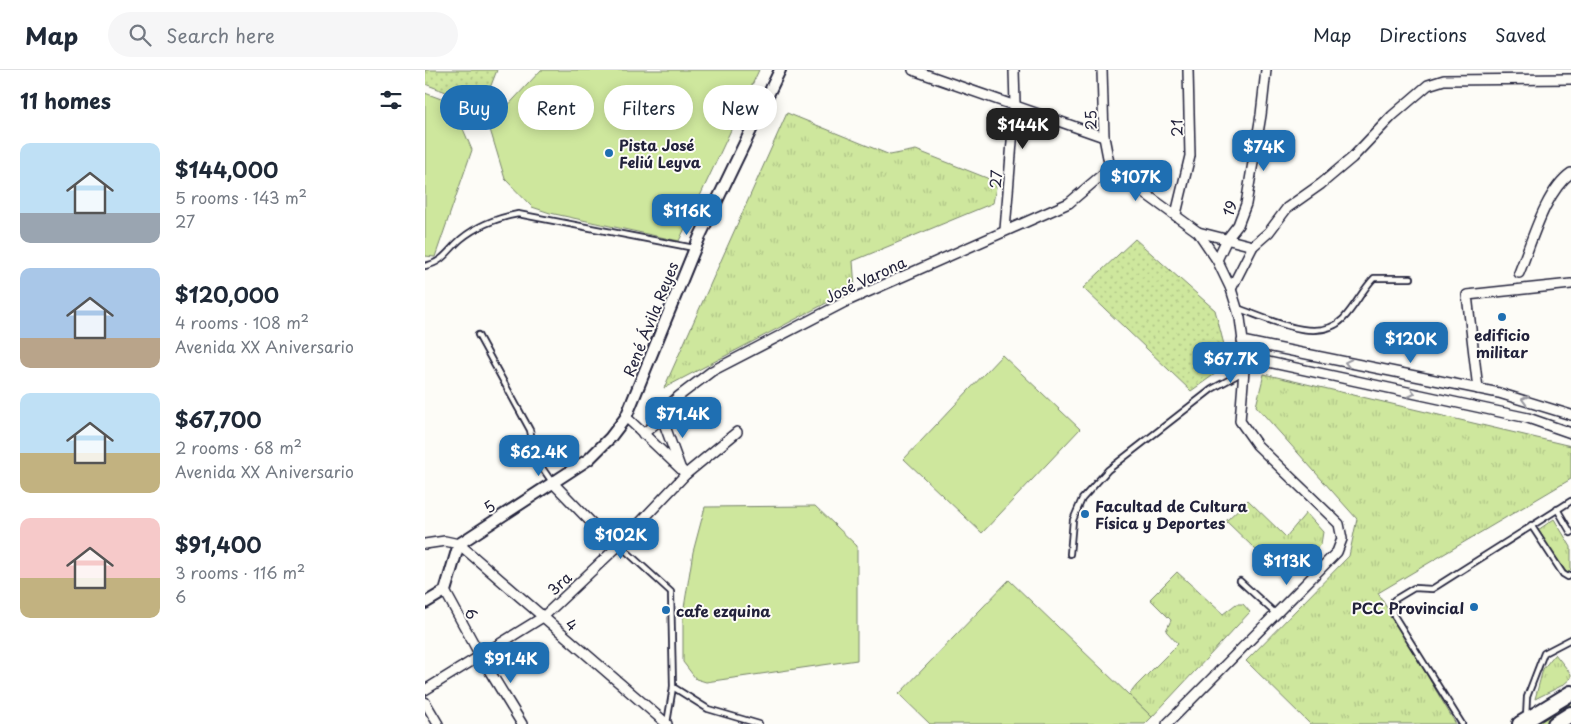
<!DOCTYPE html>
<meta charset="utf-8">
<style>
body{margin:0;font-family:"Playpen Sans",sans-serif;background:#f6f6f7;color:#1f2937;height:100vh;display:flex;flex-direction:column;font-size:19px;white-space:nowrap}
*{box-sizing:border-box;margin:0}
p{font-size:16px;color:#747a83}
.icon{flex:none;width:28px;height:28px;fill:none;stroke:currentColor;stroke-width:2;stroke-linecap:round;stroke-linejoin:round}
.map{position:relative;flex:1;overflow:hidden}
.details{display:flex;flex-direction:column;background:#fff;width:425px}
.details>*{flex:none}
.guide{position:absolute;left:15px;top:15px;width:475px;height:45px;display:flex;gap:10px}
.price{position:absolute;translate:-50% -42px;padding:0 11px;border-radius:10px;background:#1f6fb2;color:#fff;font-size:16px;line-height:32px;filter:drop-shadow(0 1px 2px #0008)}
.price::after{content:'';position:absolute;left:50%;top:30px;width:15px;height:11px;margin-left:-8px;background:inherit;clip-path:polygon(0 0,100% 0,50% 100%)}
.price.current{background:#222;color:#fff}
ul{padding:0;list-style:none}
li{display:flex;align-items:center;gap:15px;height:125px;padding:0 20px}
li span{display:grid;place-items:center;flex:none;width:140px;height:100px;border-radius:10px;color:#555}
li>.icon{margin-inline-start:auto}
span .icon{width:60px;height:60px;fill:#fffc;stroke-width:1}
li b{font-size:21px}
h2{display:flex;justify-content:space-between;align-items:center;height:60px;padding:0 20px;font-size:21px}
.tag{padding:0 18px;border-radius:22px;background:#fff;box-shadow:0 2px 12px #0003;font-size:18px;line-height:45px}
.tag.current{background:#1f6fb2;color:#fff}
header{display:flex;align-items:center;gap:30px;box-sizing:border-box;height:70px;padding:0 25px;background:#fff;border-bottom:1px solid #e0e1e3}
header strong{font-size:24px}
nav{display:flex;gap:28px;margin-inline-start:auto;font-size:18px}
.search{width:350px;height:45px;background:#f6f6f7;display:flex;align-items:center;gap:12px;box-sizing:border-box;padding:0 18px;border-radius:28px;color:#747a83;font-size:19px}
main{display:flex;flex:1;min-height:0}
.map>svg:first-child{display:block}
</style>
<header>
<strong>Map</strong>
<div class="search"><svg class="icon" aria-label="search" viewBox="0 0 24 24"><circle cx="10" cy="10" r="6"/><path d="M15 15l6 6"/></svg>Search here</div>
<nav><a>Map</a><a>Directions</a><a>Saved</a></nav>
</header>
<main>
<section class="details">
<h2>11 homes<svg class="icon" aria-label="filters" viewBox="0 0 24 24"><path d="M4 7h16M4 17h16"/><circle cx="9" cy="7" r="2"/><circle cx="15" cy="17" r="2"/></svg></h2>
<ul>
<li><span style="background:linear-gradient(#bfe0f5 70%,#9aa5b1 0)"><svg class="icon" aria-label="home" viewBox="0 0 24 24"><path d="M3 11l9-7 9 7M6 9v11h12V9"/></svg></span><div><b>$144,000</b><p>5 rooms · 143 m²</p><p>27</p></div></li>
<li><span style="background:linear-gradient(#a9c7e8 70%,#b9a48a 0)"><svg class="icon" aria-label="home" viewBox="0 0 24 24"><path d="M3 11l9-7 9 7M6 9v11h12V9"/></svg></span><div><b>$120,000</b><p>4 rooms · 108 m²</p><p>Avenida XX Aniversario</p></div></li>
<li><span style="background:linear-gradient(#bfe0f5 60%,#c2b280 0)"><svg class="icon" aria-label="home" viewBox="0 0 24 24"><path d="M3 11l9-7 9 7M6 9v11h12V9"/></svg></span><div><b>$67,700</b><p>2 rooms · 68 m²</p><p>Avenida XX Aniversario</p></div></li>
<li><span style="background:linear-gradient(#f6c9c9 60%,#c2b280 0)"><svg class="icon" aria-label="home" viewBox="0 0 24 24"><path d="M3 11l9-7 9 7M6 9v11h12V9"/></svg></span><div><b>$91,400</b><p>3 rooms · 116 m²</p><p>6</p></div></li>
</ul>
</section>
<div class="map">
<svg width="1146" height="654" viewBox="0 0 1146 654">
<defs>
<pattern id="grass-tufts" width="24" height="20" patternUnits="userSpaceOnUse" patternTransform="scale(1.25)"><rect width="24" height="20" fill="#cee79d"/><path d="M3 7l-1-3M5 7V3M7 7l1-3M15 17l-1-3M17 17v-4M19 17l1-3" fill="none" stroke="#b1c688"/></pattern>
<pattern id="park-dots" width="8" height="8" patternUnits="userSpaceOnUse" patternTransform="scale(1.25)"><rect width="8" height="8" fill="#cee79d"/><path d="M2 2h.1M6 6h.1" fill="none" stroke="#b1c688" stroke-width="1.8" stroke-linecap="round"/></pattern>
</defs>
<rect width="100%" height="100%" fill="#fdfcf7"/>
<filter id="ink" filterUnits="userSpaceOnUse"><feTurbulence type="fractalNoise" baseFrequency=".02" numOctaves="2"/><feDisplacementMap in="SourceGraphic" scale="10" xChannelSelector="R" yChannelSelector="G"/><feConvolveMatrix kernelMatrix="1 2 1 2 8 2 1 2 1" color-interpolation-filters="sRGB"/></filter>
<g filter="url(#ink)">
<g fill="url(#grass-tufts)" stroke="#78846c">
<polygon points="362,43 465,85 491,80 572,112 568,133 428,191 430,218 239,318"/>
<polygon points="839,304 1146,376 1146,409 953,523 1031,654 885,654 821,591 924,486 932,449 831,336"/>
<polygon points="823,430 861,467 881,443 898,462 896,474 860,508 801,451"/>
<polygon points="1129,449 1146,477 1146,499 1142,503 1113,460"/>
<polygon points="752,502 798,544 811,534 818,534 825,542 727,647 704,625 711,616 753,574 741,561 746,550 725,529"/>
<polygon points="1130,584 1146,604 1146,608 1138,615 1110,629 1118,599"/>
<polygon points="1146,629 1146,640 1123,654 1105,654"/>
</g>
<g fill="url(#park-dots)" stroke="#78846c">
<polygon points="0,0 72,0 58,36 0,14"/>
<polygon points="710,169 790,240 804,294 766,321 658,218"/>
</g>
<g fill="#cee79d" stroke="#78846c">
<polygon points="116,0 334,0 254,171 125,143 107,137 80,109 64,56"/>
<polygon points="0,23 27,33 47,80 10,187 0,186"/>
<polygon points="577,285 655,359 557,463 479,389"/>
<polygon points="390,436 432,476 432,590 281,612 271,609 258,592 258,544 268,482 280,437"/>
<polygon points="584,510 727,647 720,654 505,654 474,624"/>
</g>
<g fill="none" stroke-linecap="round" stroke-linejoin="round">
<g stroke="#22223b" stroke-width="8">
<g id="service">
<path d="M0 196C19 192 23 180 36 169 53 155 72 148 93 144L269 178"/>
<path d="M812 238C842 248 892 275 918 249 930 237 937 220 949 208H986"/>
<polyline points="53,265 105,360 111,389 127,412"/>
<polyline points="1132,439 1146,463"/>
<polyline points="1106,455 1138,504 1143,507 1146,505"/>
<polyline points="191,478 201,481 246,522 248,617 242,653"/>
<polyline points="645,484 648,450 657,429 683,400 787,319 818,302"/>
<polyline points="815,511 851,544"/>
<polyline points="248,617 283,639 334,654"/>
<polyline points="1101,648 1102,627 1119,583 1146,569"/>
<polyline points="1037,654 968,544 969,530 989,518 1007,519 1146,431"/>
</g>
</g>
<g stroke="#22223b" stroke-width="12">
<g id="minor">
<polyline points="488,0 679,67"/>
<polyline points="677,0 679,67 685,98"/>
<polyline points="685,98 773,162 792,190 806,219 815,248 820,287 815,351 832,375 914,454 917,469 912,482 742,654"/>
<polyline points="751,144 765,86 763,0"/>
<polyline points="580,160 590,34 589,0"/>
<polyline points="773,162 828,176"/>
<polyline points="792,190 802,169 813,155 821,134 836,45 841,0"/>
<path d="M1094 203C1106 174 1120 121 1146 103"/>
<polyline points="806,219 828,176 844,162 862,138 896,114 927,88 967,46 1003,15 1019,10 1146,9"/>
<polyline points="817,271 1074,323 1146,345"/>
<polyline points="820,287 1103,348 1146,363"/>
<polyline points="1053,319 1042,225 1146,214"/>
<polyline points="201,347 261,404"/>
<polyline points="237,348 255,397"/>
<polyline points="218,364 237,348 242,337 254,326 287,301 420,232 644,133 685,98"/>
<polyline points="128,413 191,478"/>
<polyline points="0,474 20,471 34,474 242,654"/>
<polyline points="20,521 56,587 97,654"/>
<polyline points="0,620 118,547 191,478 261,404 312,362"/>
<polyline points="0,632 13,654"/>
</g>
</g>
<g stroke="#22223b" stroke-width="14">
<polyline id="tertiary" points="0,533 20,521 34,474 164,389 185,368 201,347 275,166 355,0"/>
</g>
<g stroke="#22223b" stroke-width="18">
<g id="primary">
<polyline points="1095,654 1146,623"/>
<polyline points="1130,654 1146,644"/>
</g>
</g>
<use href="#service" stroke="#fdfcf7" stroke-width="4.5"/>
<use href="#minor" stroke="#fdfcf7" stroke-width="9"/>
<use href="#tertiary" stroke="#fdfcf7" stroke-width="10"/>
<use href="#primary" stroke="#fdfcf7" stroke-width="14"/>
</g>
<defs><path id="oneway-chevron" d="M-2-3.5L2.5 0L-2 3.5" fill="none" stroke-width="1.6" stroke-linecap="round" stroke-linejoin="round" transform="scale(1.25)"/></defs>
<g stroke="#9a9aa2">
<use href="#oneway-chevron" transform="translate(923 293) rotate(-168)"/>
<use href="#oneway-chevron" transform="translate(987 323) rotate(12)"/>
<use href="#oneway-chevron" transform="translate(1100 330) rotate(-165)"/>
</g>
</g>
<g fill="#1f6fb2" stroke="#fdfcf7" stroke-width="2">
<circle cx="184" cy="83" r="5"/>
<circle cx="1077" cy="247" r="5"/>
<circle cx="660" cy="444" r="5"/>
<circle cx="1049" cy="537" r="5"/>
<circle cx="241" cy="540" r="5"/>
</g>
<g text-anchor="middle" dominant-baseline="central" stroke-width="4" stroke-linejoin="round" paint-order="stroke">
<g font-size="15" fill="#22223b" stroke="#fdfcf7">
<text transform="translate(665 50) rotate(-92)">25</text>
<text transform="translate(751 58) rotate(-92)">21</text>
<text transform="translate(570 109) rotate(-86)">27</text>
<text transform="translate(804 138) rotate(-70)">19</text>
<text transform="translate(440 209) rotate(-25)">José Varona</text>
<text transform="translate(225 249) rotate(-68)">René Ávila Reyes</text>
<text transform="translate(64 436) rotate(-33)">5</text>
<text transform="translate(134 513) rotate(-43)">3ra</text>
<text transform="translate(47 543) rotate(62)">6</text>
<text transform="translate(147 554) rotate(41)">4</text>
</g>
<g font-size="15" font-weight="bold" fill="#22223b" stroke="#fdfcf7" text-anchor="start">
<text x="194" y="74">Pista José<tspan x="194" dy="17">Feliú Leyva</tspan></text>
<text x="1077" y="264" text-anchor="middle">edificio<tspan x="1077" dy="17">militar</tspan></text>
<text x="670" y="435">Facultad de Cultura<tspan x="670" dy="17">Física y Deportes</tspan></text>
<text x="1039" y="537" text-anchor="end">PCC Provincial</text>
<text x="251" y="540">cafe ezquina</text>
</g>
</g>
</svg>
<b class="price current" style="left:598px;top:80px">$144K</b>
<b class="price" style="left:839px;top:102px">$74K</b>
<b class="price" style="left:711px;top:132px">$107K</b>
<b class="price" style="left:262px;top:166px">$116K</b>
<b class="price" style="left:986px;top:294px">$120K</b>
<b class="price" style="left:806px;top:314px">$67.7K</b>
<b class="price" style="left:258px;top:369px">$71.4K</b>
<b class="price" style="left:114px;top:407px">$62.4K</b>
<b class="price" style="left:196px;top:490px">$102K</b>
<b class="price" style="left:862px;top:516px">$113K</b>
<b class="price" style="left:86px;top:614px">$91.4K</b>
<div class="guide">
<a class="tag current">Buy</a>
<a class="tag">Rent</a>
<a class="tag">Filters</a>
<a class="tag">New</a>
</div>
</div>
</main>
